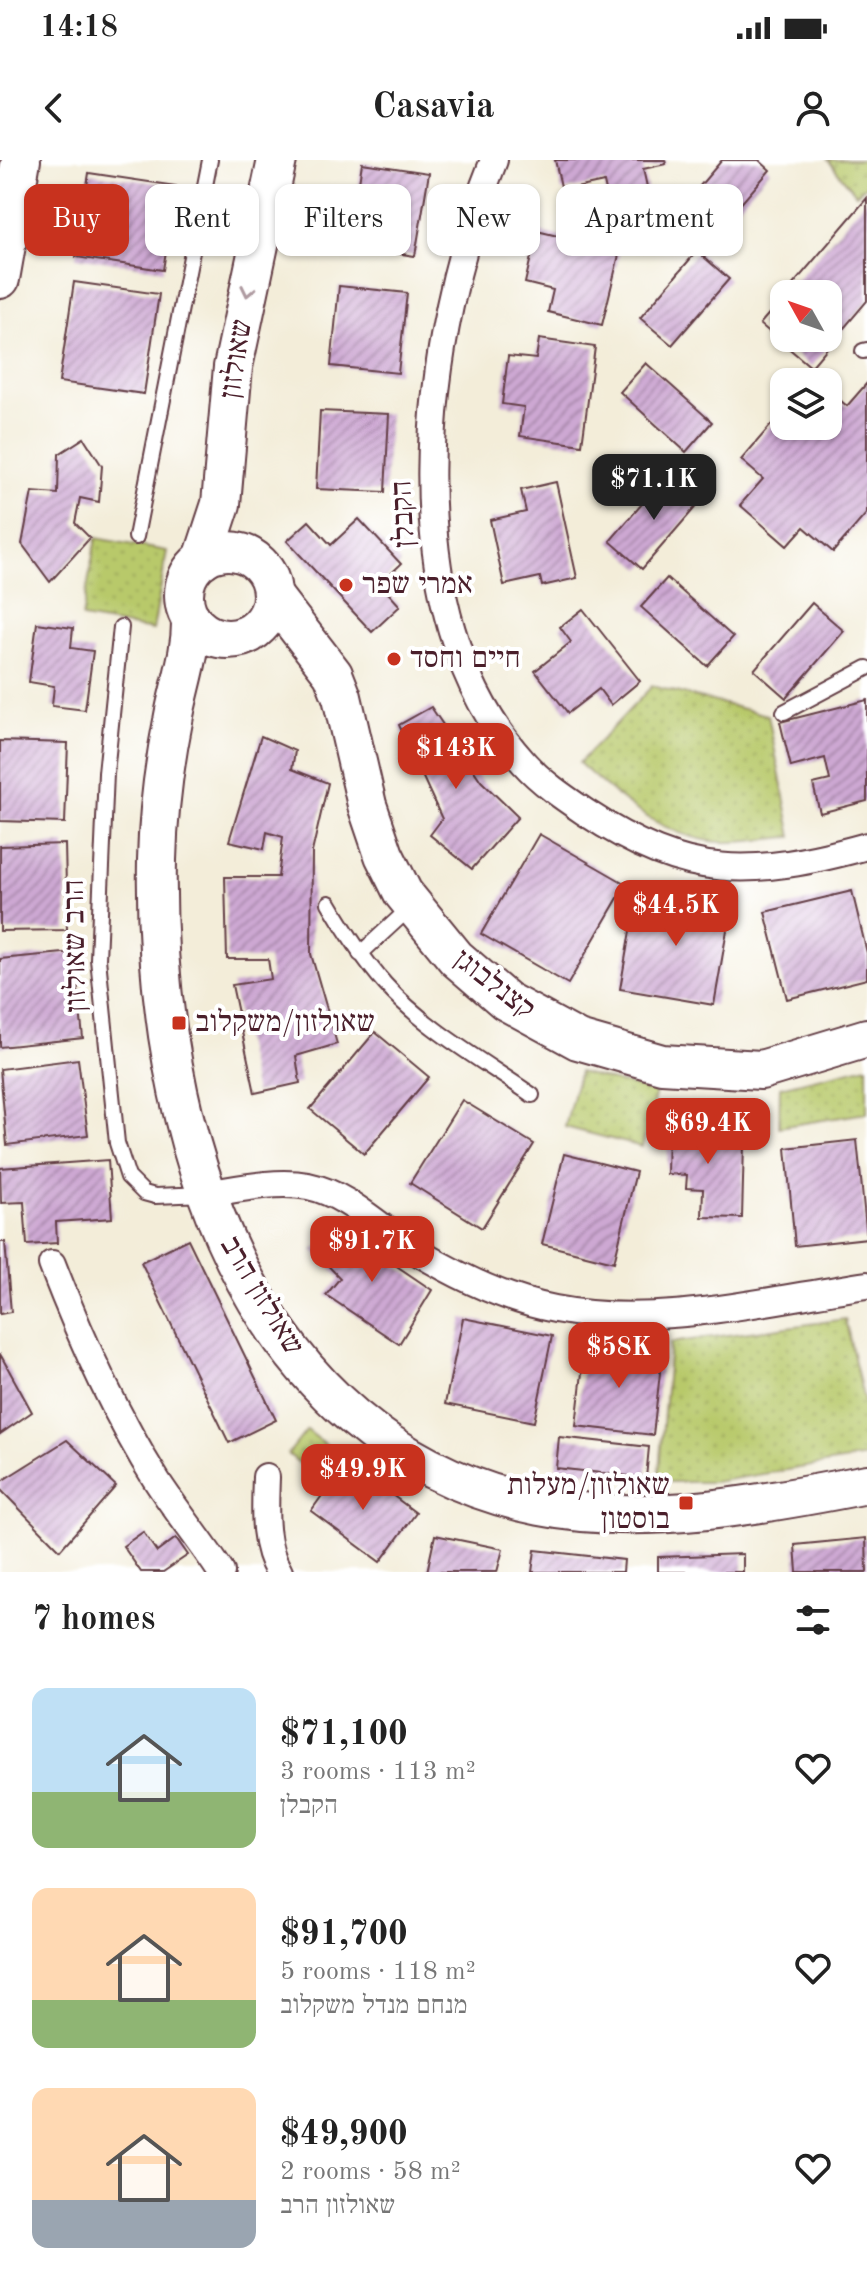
<!DOCTYPE html>
<meta charset="utf-8">
<style>
body{margin:0;font-family:"Old Standard TT","Frank Ruhl Libre",serif;background:#f6f6f6;color:#222;height:100vh;display:flex;flex-direction:column;font-size:30px;white-space:nowrap}
*{box-sizing:border-box;margin:0}
p{font-size:26px;color:#767676}
.icon{flex:none;width:44px;height:44px;fill:none;stroke:currentColor;stroke-width:2;stroke-linecap:round;stroke-linejoin:round}
.map{position:relative;height:1412px;overflow:hidden}
.panel{display:flex;flex-direction:column;background:#fff;flex:1}
.panel>*{flex:none}
.guide{position:absolute;left:24px;top:24px;width:820px;height:72px;display:flex;gap:16px}
.needle{width:52px;rotate:310deg}
.buttons{position:absolute;left:770px;top:120px;display:grid;gap:16px}
.buttons a{display:grid;place-items:center;width:72px;height:72px;border-radius:16px;background:#fff;box-shadow:0 2px 6px #0004;font-size:40px}
.price{position:absolute;translate:-50% -68px;padding:0 18px;border-radius:16px;background:#c8321e;color:#fff;font-size:26px;line-height:52px;filter:drop-shadow(0 2px 4px #0008)}
.price::after{content:'';position:absolute;left:50%;top:48px;width:24px;height:18px;margin-left:-12px;background:inherit;clip-path:polygon(0 0,100% 0,50% 100%)}
.price.current{background:#222;color:#fff}
ul{padding:0;list-style:none}
li{display:flex;align-items:center;gap:24px;height:200px;padding:0 32px}
li span{display:grid;place-items:center;flex:none;width:224px;height:160px;border-radius:16px;color:#555}
li>.icon{margin-inline-start:auto}
span .icon{width:96px;height:96px;fill:#fffc;stroke-width:1}
li b{font-size:34px}
h2{display:flex;justify-content:space-between;align-items:center;height:96px;padding:0 32px;font-size:34px}
.chip{padding:0 28px;border-radius:16px;background:#fff;box-shadow:0 2px 6px #0004;font-size:28px;line-height:72px}
.chip.current{background:#c8321e;color:#fff}
.status{display:flex;justify-content:space-between;align-items:center;height:56px;padding:0 40px;background:#fff;direction:ltr}
.status svg{height:22px;fill:currentColor}
header{display:flex;justify-content:space-between;align-items:center;height:104px;padding:0 32px;background:#fff;font-size:36px;font-weight:700}
.map>svg:first-child{display:block}
</style>
<div class="status"><b>14:18</b><svg viewBox="0 0 49 12"><path d="M0 12V9h3v3zM5 12V6h3v6zM10 12V3h3v9zM15 12V0h3v12zM26 1h20v11H26zM47 4h2v5h-2z"/></svg></div>
<header><svg class="icon" aria-label="back" viewBox="0 0 24 24"><path d="M15 5l-7 7 7 7"/></svg>Casavia<svg class="icon" aria-label="person" viewBox="0 0 24 24"><circle cx="12" cy="8" r="4"/><path d="M4 21q1-7 8-7t8 7"/></svg></header>
<div class="map">
<svg width="867" height="1412" viewBox="0 0 867 1412">
<defs>
<pattern id="park-dots" width="8" height="8" patternUnits="userSpaceOnUse" patternTransform="scale(2)"><rect width="8" height="8" fill="#b8c96b"/><path d="M2 2h.1M6 6h.1" fill="none" stroke="#a0ac5d" stroke-width="1.8" stroke-linecap="round"/></pattern>
<pattern id="building-hatch" width="6" height="6" patternUnits="userSpaceOnUse" patternTransform="scale(2)"><rect width="6" height="6" fill="#cda8d3"/><path d="M-1 1l2-2M0 6l6-6M5 7l2-2" fill="none" stroke="#a888ab"/></pattern>
</defs>
<rect width="100%" height="100%" fill="#fff"/>
<filter id="ink" filterUnits="userSpaceOnUse"><feTurbulence type="fractalNoise" baseFrequency=".0125" numOctaves="2"/><feDisplacementMap in="SourceGraphic" scale="16" xChannelSelector="R" yChannelSelector="G"/><feConvolveMatrix kernelMatrix="1 2 1 2 8 2 1 2 1" color-interpolation-filters="sRGB"/></filter>
<filter id="wash" filterUnits="userSpaceOnUse"><feTurbulence type="fractalNoise" baseFrequency=".006" numOctaves="4" result="noise"/><feDisplacementMap in="SourceGraphic" scale="32" xChannelSelector="R" yChannelSelector="G"/><feGaussianBlur stdDeviation="1.8" result="paint"/><feColorMatrix in="noise" values="0 0 0 0 0 0 0 0 0 0 0 0 0 0 0 0 0 1.4 0 .05"/><feComposite in="paint" operator="in"/></filter>
<g filter="url(#wash)">
<rect width="100%" height="100%" fill="#f3edd9"/>
<g fill="url(#park-dots)" stroke="#81744b" stroke-width="2">
<polygon points="828,0 867,0 867,25 856,34"/>
<polygon points="96,378 167,391 153,470 82,458"/>
<path d="M652 526 768 555 792 677C765 678 731 686 705 680 656 671 615 636 579 603Z"/>
<polygon points="867,906 867,953 779,967 780,927"/>
<polygon points="579,912 656,932 642,987 565,967"/>
<polygon points="845,1159 867,1254 867,1297 714,1322 658,1322 670,1183"/>
<polygon points="307,1270 330,1288 311,1312 288,1294"/>
</g>
<g id="blocks">
<g fill="url(#building-hatch)">
<polygon points="555,0 665,0 666,4 643,9 649,36 609,45 604,22 562,31"/>
<polygon points="722,0 759,0 770,10 713,76 681,48"/>
<polygon points="362,3 429,13 415,96 349,86"/>
<polygon points="89,13 176,26 163,110 76,97"/>
<polygon points="867,38 867,141 811,207 760,164 784,136 784,178 828,178 828,134 785,134"/>
<polygon points="574,62 624,74 602,165 548,152 553,130 525,123 537,71 570,79"/>
<polygon points="697,91 729,119 672,185 640,158"/>
<polygon points="74,122 159,134 144,234 59,222"/>
<polygon points="339,126 407,133 398,213 331,206"/>
<polygon points="539,179 595,187 582,285 520,276 524,247 502,244 508,196 536,199"/>
<polygon points="646,203 712,262 686,292 620,232"/>
<polygon points="867,223 867,353 833,392 804,367 787,386 740,345 763,319 741,300 784,250 784,266 828,266 828,230 847,246"/>
<polygon points="320,251 389,254 385,332 316,329"/>
<polygon points="84,278 102,306 99,342 80,338 75,363 90,378 50,422 22,384 32,332 58,334 59,294"/>
<polygon points="667,315 699,343 642,409 610,381"/>
<polygon points="556,322 577,418 542,426 540,417 504,425 490,360 526,352 521,330"/>
<polygon points="359,359 401,404 380,424 400,446 372,472 287,381 309,361 331,385"/>
<polygon points="667,418 733,477 707,506 641,447"/>
<polygon points="812,443 844,471 786,538 754,510"/>
<polygon points="583,449 640,521 611,545 599,529 568,553 535,511 571,482 560,467"/>
<polygon points="37,463 73,468 71,488 93,491 85,550 52,546 54,526 29,522"/>
<polygon points="867,540 867,641 820,653 813,624 830,620 825,598 791,607 780,562"/>
<polygon points="431,547 481,621 518,657 472,709 430,675 442,659 399,565"/>
<polygon points="261,576 295,591 292,609 328,623 312,692 311,794 337,884 296,896 300,923 255,933 232,825 271,819 268,799 227,799 225,717 278,717 283,677 267,672 264,689 229,681"/>
<polygon points="0,581 68,583 65,663 0,661"/>
<polygon points="539,674 626,724 568,824 481,774"/>
<polygon points="65,684 67,770 0,771 0,686"/>
<polygon points="637,731 731,747 714,845 620,829"/>
<polygon points="852,731 867,793 867,819 787,839 765,752"/>
<polygon points="74,792 83,878 0,887 0,799"/>
<polygon points="375,872 429,917 364,994 310,949"/>
<polygon points="78,899 88,975 7,985 0,909"/>
<polygon points="462,940 534,984 482,1068 410,1023"/>
<polygon points="684,953 715,954 714,982 744,983 742,1058 702,1057 703,1029 686,1028 687,1015 667,1014 668,972 683,972"/>
<polygon points="857,980 867,1078 795,1086 786,988"/>
<polygon points="564,994 636,1012 614,1102 542,1084"/>
<polygon points="108,1000 112,1058 56,1062 57,1083 27,1085 24,1042 1,1043 0,1008"/>
<polygon points="351,1064 376,1092 432,1130 399,1184 326,1135 340,1118 313,1090"/>
<polygon points="188,1079 276,1260 229,1283 141,1102"/>
<polygon points="0,1082 5,1082 11,1152 0,1154"/>
<polygon points="463,1158 552,1176 534,1262 445,1244"/>
<polygon points="585,1186 662,1195 653,1275 576,1266"/>
<polygon points="0,1194 32,1252 0,1274"/>
<polygon points="559,1277 649,1287 646,1318 556,1308"/>
<polygon points="67,1280 116,1326 60,1390 0,1329 0,1322"/>
<polygon points="347,1301 416,1353 380,1402 311,1351"/>
<polygon points="143,1372 157,1392 176,1378 188,1395 163,1412 141,1412 123,1386"/>
<polygon points="435,1375 503,1389 497,1412 427,1412"/>
<polygon points="866,1378 867,1412 797,1412 795,1385"/>
<polygon points="535,1390 624,1400 623,1412 532,1412"/>
<polygon points="743,1394 743,1412 658,1412 658,1397"/>
</g>
</g>
</g>
<g filter="url(#ink)">
<use href="#blocks" fill-opacity="0" stroke="#633e45" stroke-width="2"/>
<g fill="none" stroke-linecap="round" stroke-linejoin="round">
<g stroke="#633e45" stroke-width="18">
<g id="lane">
<polyline points="863,191 867,190"/>
<polyline points="136,377 210,0"/>
<polyline points="121,467 106,613 98,799 117,983 128,1017 144,1033 155,1036 206,1034"/>
<polyline points="784,552 867,508"/>
<path d="M329 743C346 772 363 799 385 824 425 869 483 901 532 935"/>
<polyline points="360,794 412,746"/>
</g>
</g>
<g stroke="#633e45" stroke-width="30">
<g id="street">
<path d="M494 0C424 173 387 453 524 603 541 622 563 637 585 652 688 720 751 718 867 686"/>
<path d="M206 1034C238 1029 275 1020 308 1026 348 1034 382 1070 416 1091 459 1117 506 1140 555 1149 657 1169 766 1140 867 1125"/>
<path d="M52 1104C81 1179 114 1253 157 1321 177 1352 201 1381 221 1412"/>
<path d="M266 1317C265 1349 262 1384 279 1412"/>
</g>
</g>
<g stroke="#633e45" stroke-width="42">
<g id="secondary">
<polyline points="0,119 21,0"/>
<circle cx="228" cy="435" r="44"/>
<polyline points="203,399 221,344 233,207 277,0"/>
<polyline points="272,435 333,514 342,537 367,645 384,695 403,733 456,798 506,841 578,880 662,904 761,910 867,878"/>
<path d="M191 458C192 494 179 526 173 561 164 606 158 654 157 700 152 966 242 1285 540 1346 642 1367 766 1344 867 1324"/>
</g>
</g>
<use href="#lane" stroke="#fff" stroke-width="14"/>
<use href="#street" stroke="#fff" stroke-width="26"/>
<use href="#secondary" stroke="#fff" stroke-width="38"/>
</g>
<defs><path id="oneway-chevron" d="M-2-3.5L2.5 0L-2 3.5" fill="none" stroke-width="1.6" stroke-linecap="round" stroke-linejoin="round" transform="scale(2)"/></defs>
<use stroke="#ae9aa0" href="#oneway-chevron" transform="translate(248 131) rotate(102)"/>
</g>
<g fill="#c8321e" stroke="#fff" stroke-width="3">
<circle cx="346" cy="425" r="8"/>
<circle cx="394" cy="499" r="8"/>
<rect x="171" y="855" width="16" height="16" rx="4"/>
<rect x="678" y="1335" width="16" height="16" rx="4"/>
</g>
<g text-anchor="middle" dominant-baseline="central" stroke-width="8" stroke-linejoin="round" paint-order="stroke">
<g font-size="30" fill="#4a1f2b" stroke="#fff">
<text transform="translate(237 199) rotate(-81)">שאולזון</text>
<text transform="translate(404 354) rotate(-93)">הקבלן</text>
<text transform="translate(76 786) rotate(-91)">הרב שאולזון</text>
<text transform="translate(494 825) rotate(38)">קצנלבוגן</text>
<text transform="translate(261 1136) rotate(59)">שאולזון הרב</text>
</g>
<g font-size="30" fill="#4a1f2b" stroke="#fff" text-anchor="start">
<text x="362" y="425">אמרי שפר</text>
<text x="410" y="499">חיים וחסד</text>
<text x="195" y="863">שאולזון/משקלוב</text>
<text x="670" y="1326" text-anchor="end">שאולזון/מעלות<tspan x="670" dy="34">בוסטון</tspan></text>
</g>
</g>
</svg>
<div class="buttons">
<a><svg class="needle" viewBox="-14 -14 28 28"><path d="M0-13l5 13h-10z" fill="#e53935"/><path d="M0 13l5-13h-10z" fill="#767676"/></svg></a>
<a><svg class="icon" aria-label="layers" viewBox="0 0 24 24"><path d="M12 4l9 5-9 5-9-5zM3 14l9 5 9-5"/></svg></a>
</div>
<b class="price current" style="left:654px;top:362px">$71.1K</b>
<b class="price" style="left:456px;top:631px">$143K</b>
<b class="price" style="left:676px;top:788px">$44.5K</b>
<b class="price" style="left:708px;top:1006px">$69.4K</b>
<b class="price" style="left:372px;top:1124px">$91.7K</b>
<b class="price" style="left:619px;top:1230px">$58K</b>
<b class="price" style="left:363px;top:1352px">$49.9K</b>
<div class="guide">
<a class="chip current">Buy</a>
<a class="chip">Rent</a>
<a class="chip">Filters</a>
<a class="chip">New</a>
<a class="chip">Apartment</a>
</div>
</div>
<section class="panel">
<h2>7 homes<svg class="icon" aria-label="filters" viewBox="0 0 24 24"><path d="M4 7h16M4 17h16"/><circle cx="9" cy="7" r="2"/><circle cx="15" cy="17" r="2"/></svg></h2>
<ul>
<li><span style="background:linear-gradient(#bfe0f5 65%,#8fb573 0)"><svg class="icon" aria-label="home" viewBox="0 0 24 24"><path d="M3 11l9-7 9 7M6 9v11h12V9"/></svg></span><div><b>$71,100</b><p>3 rooms · 113 m²</p><p>הקבלן</p></div><svg class="icon" aria-label="heart" viewBox="0 0 24 24"><path d="M12 20l-8-8c-3-5 5-10 8-4 3-6 11-1 8 4z"/></svg></li>
<li><span style="background:linear-gradient(#ffd9b3 70%,#8fb573 0)"><svg class="icon" aria-label="home" viewBox="0 0 24 24"><path d="M3 11l9-7 9 7M6 9v11h12V9"/></svg></span><div><b>$91,700</b><p>5 rooms · 118 m²</p><p>מנחם מנדל משקלוב</p></div><svg class="icon" aria-label="heart" viewBox="0 0 24 24"><path d="M12 20l-8-8c-3-5 5-10 8-4 3-6 11-1 8 4z"/></svg></li>
<li><span style="background:linear-gradient(#ffd9b3 70%,#9aa5b1 0)"><svg class="icon" aria-label="home" viewBox="0 0 24 24"><path d="M3 11l9-7 9 7M6 9v11h12V9"/></svg></span><div><b>$49,900</b><p>2 rooms · 58 m²</p><p>שאולזון הרב</p></div><svg class="icon" aria-label="heart" viewBox="0 0 24 24"><path d="M12 20l-8-8c-3-5 5-10 8-4 3-6 11-1 8 4z"/></svg></li>
</ul>
</section>
